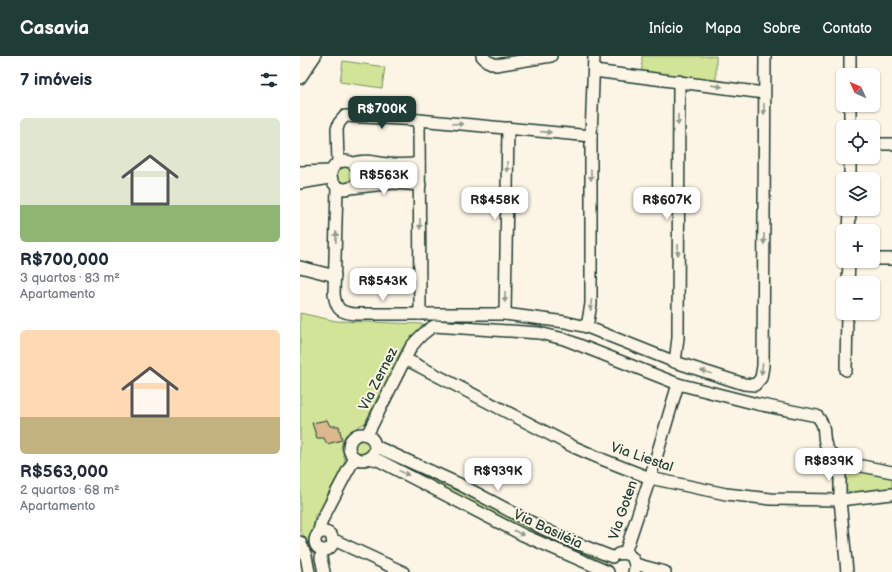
<!DOCTYPE html>
<html lang="pt">
<meta charset="utf-8">
<style>
body{margin:0;font-family:"Balsamiq Sans",sans-serif;background:#f6f6f7;color:#1f2937;height:100vh;display:flex;flex-direction:column;font-size:15px;white-space:nowrap}
*{box-sizing:border-box;margin:0}
p{font-size:13px;color:#747a83}
.icon{flex:none;width:22px;height:22px;fill:none;stroke:currentColor;stroke-width:2;stroke-linecap:round;stroke-linejoin:round}
.map{position:relative;flex:1;overflow:hidden}
.drawer{display:flex;flex-direction:column;background:#fff;width:300px}
.drawer>*{flex:none}
.needle{width:26px;rotate:314deg}
.buttons{position:absolute;left:536px;top:12px;display:grid;gap:8px}
.buttons a{display:grid;place-items:center;width:44px;height:44px;border-radius:6px;background:#fff;box-shadow:0 1px 3px #0004;font-size:20px}
.price{position:absolute;translate:-50% -34px;padding:0 9px;border-radius:8px;background:#fff;color:#222;font-size:13px;line-height:26px;filter:drop-shadow(0 1px 2px #0008)}
.price::after{content:'';position:absolute;left:50%;top:24px;width:12px;height:9px;margin-left:-6px;background:inherit;clip-path:polygon(0 0,100% 0,50% 100%)}
.price.on{background:#1f3d34;color:#fff}
ul{padding:0;list-style:none}
li{display:grid;align-content:center;gap:8px;height:212px;padding:0 20px}
li span{display:grid;place-items:center;height:124px;border-radius:6px;color:#555}
li>.icon{margin-inline-start:auto}
span .icon{width:72px;height:72px;fill:#fffc;stroke-width:1}
li b{font-size:17px}
h2{display:flex;justify-content:space-between;align-items:center;height:48px;padding:0 20px;font-size:17px}
header{display:flex;align-items:center;gap:24px;box-sizing:border-box;height:56px;padding:0 20px;background:#1f3d34;color:#fff}
header strong{font-size:19px}
nav{display:flex;gap:22px;margin-inline-start:auto;font-size:14px}
main{display:flex;flex:1;min-height:0}
.map>svg:first-child{display:block}
</style>
<header>
<strong>Casavia</strong>
<nav><a>Início</a><a>Mapa</a><a>Sobre</a><a>Contato</a></nav>
</header>
<main>
<section class="drawer">
<h2>7 imóveis<svg class="icon" aria-label="filters" viewBox="0 0 24 24"><path d="M4 7h16M4 17h16"/><circle cx="9" cy="7" r="2"/><circle cx="15" cy="17" r="2"/></svg></h2>
<ul>
<li><span style="background:linear-gradient(#dfe7d0 70%,#8fb573 0)"><svg class="icon" aria-label="home" viewBox="0 0 24 24"><path d="M3 11l9-7 9 7M6 9v11h12V9"/></svg></span><div><b>R$700,000</b><p>3 quartos · 83 m²</p><p>Apartamento</p></div></li>
<li><span style="background:linear-gradient(#ffd9b3 70%,#c2b280 0)"><svg class="icon" aria-label="home" viewBox="0 0 24 24"><path d="M3 11l9-7 9 7M6 9v11h12V9"/></svg></span><div><b>R$563,000</b><p>2 quartos · 68 m²</p><p>Apartamento</p></div></li>
</ul>
</section>
<div class="map">
<svg width="592" height="516" viewBox="0 0 592 516">
<rect width="100%" height="100%" fill="#fcf5e5"/>
<filter id="ink" filterUnits="userSpaceOnUse"><feTurbulence type="fractalNoise" baseFrequency=".025" numOctaves="2"/><feDisplacementMap in="SourceGraphic" scale="8" xChannelSelector="R" yChannelSelector="G"/><feConvolveMatrix kernelMatrix="1 2 1 2 8 2 1 2 1" color-interpolation-filters="sRGB"/></filter>
<g filter="url(#ink)">
<g fill="#d1e498" stroke="#789066">
<polygon points="342,0 416,0 416,28 342,18"/>
<polygon points="43,5 85,11 82,32 40,26"/>
<circle cx="44" cy="119" r="11"/>
<polygon points="63,110 109,114 111,115 111,122 63,126"/>
<path d="M0 257 36 265 124 268 119 277 103 291 65 367 51 375 45 380 41 391 45 403 44 409 26 441 23 453 15 459C13 470 14 481 12 493L7 484 0 475Z"/>
<circle cx="61" cy="391" r="11"/>
<polygon points="83,397 304,503 306,510 260,493 82,402"/>
<polygon points="551,413 592,421 592,434 554,438 547,434 545,431 545,417"/>
</g>
<polygon fill="#dcb88e" stroke="#1f3d34" points="27,364 30,370 39,370 42,384 27,388 24,382 17,382 12,367"/>
<g fill="none" stroke-linecap="round" stroke-linejoin="round">
<g stroke="#1f3d34" stroke-width="14">
<g id="minor">
<polyline points="182,0 187,5 196,9 251,0"/>
<polyline points="550,0 550,19"/>
<polyline points="0,6 5,0"/>
<polyline points="294,15 464,37"/>
<polyline points="0,22 15,0"/>
<polyline points="550,49 550,71"/>
<polyline points="119,64 120,258"/>
<polyline points="573,88 592,88"/>
<circle cx="45" cy="119" r="14"/>
<polyline points="38,106 37,73 39,67 45,60 119,64 291,80"/>
<path d="M54 107C68 103 74 107 88 108 99 109 109 109 119 107"/>
<polyline points="0,116 31,115"/>
<polyline points="550,123 550,101"/>
<polyline points="0,127 30,122"/>
<path d="M37 131 34 238C36 254 41 257 57 258H205L265 266 287 271 375 306 444 328 455 329 461 322 463 310 465 0"/>
<polyline points="50,132 94,127 120,129"/>
<polyline points="549,175 550,153"/>
<polyline points="573,203 592,203"/>
<polyline points="0,211 35,220"/>
<polyline points="548,227 549,205"/>
<polyline points="205,258 208,72"/>
<polyline points="287,271 291,248 291,80 294,0"/>
<polyline points="105,304 113,307 274,391 304,404 350,422 426,438 471,443 540,444 592,438"/>
<polyline points="375,306 378,282 379,25"/>
<polyline points="546,314 547,257"/>
<circle cx="62" cy="391" r="13"/>
<path d="M67 379 111 291C118 282 125 275 134 270L239 277 264 283 378 328 457 348 517 360C528 373 521 376 526 390 529 397 535 402 540 407"/>
<polyline points="75,390 159,428 242,472 266,483 312,501"/>
<polyline points="68,402 78,404 223,479 308,516"/>
<polyline points="540,407 540,444 547,516"/>
<polyline points="540,407 547,407 592,416"/>
<circle cx="24" cy="485" r="9"/>
<polyline points="18,478 22,464 47,416 55,402"/>
<polyline points="32,483 103,516"/>
<polyline points="0,486 6,500 9,516"/>
<polyline points="22,494 21,502 24,516"/>
<polyline points="325,497 350,422 378,328"/>
<path d="M318 498C329 495 338 504 334 516"/>
<polyline points="335,508 365,516"/>
</g>
</g>
<use href="#minor" stroke="#fcf5e5" stroke-width="11"/>
</g>
<defs><path id="oneway-solid" d="M-6-.8H1V-3.2L6.5 0L1 3.2V.8H-6Z"/></defs>
<g fill="#8e998c">
<use href="#oneway-solid" transform="translate(417 30) rotate(8)"/>
<use href="#oneway-solid" transform="translate(464 53) rotate(90)"/>
<use href="#oneway-solid" transform="translate(378 64) rotate(90)"/>
<use href="#oneway-solid" transform="translate(158 68) rotate(5)"/>
<use href="#oneway-solid" transform="translate(246 76) rotate(5)"/>
<use href="#oneway-solid" transform="translate(207 111) rotate(91)"/>
<use href="#oneway-solid" transform="translate(291 119) rotate(90)"/>
<use href="#oneway-solid" transform="translate(120 168) rotate(90)"/>
<use href="#oneway-solid" transform="translate(36 181) rotate(-88)"/>
<use href="#oneway-solid" transform="translate(464 183) rotate(90)"/>
<use href="#oneway-solid" transform="translate(378 194) rotate(90)"/>
<use href="#oneway-solid" transform="translate(205 241) rotate(91)"/>
<use href="#oneway-solid" transform="translate(291 249) rotate(95)"/>
<use href="#oneway-solid" transform="translate(462 313) rotate(97)"/>
<use href="#oneway-solid" transform="translate(406 316) rotate(-162)"/>
<use href="#oneway-solid" transform="translate(104 417) rotate(26)"/>
<use href="#oneway-solid" transform="translate(219 477) rotate(28)"/>
</g>
</g>
<g text-anchor="middle" dominant-baseline="central" stroke-width="4" stroke-linejoin="round" paint-order="stroke">
<g font-size="14" fill="#1f3d34" stroke="#fcf5e5">
<text transform="translate(78 323) rotate(-63)">Via Zernez</text>
<text transform="translate(342 401) rotate(19)">Via Liestal</text>
<text transform="translate(323 454) rotate(-71)">Via Goten</text>
<text transform="translate(248 473) rotate(25)">Via Basiléia</text>
</g>
</g>
</svg>
<div class="buttons">
<a><svg class="needle" viewBox="-14 -14 28 28"><path d="M0-13l5 13h-10z" fill="#e53935"/><path d="M0 13l5-13h-10z" fill="#747a83"/></svg></a>
<a><svg class="icon" aria-label="locate" viewBox="0 0 24 24"><circle cx="12" cy="12" r="6"/><path d="M12 2v4M12 18v4M2 12h4M18 12h4"/></svg></a>
<a><svg class="icon" aria-label="layers" viewBox="0 0 24 24"><path d="M12 4l9 5-9 5-9-5zM3 14l9 5 9-5"/></svg></a>
<a>+</a>
<a>−</a>
</div>
<b class="price on" style="left:82px;top:74px">R$700K</b>
<b class="price" style="left:84px;top:140px">R$563K</b>
<b class="price" style="left:195px;top:165px">R$458K</b>
<b class="price" style="left:367px;top:165px">R$607K</b>
<b class="price" style="left:83px;top:246px">R$543K</b>
<b class="price" style="left:529px;top:426px">R$839K</b>
<b class="price" style="left:198px;top:436px">R$939K</b>
</div>
</main>
